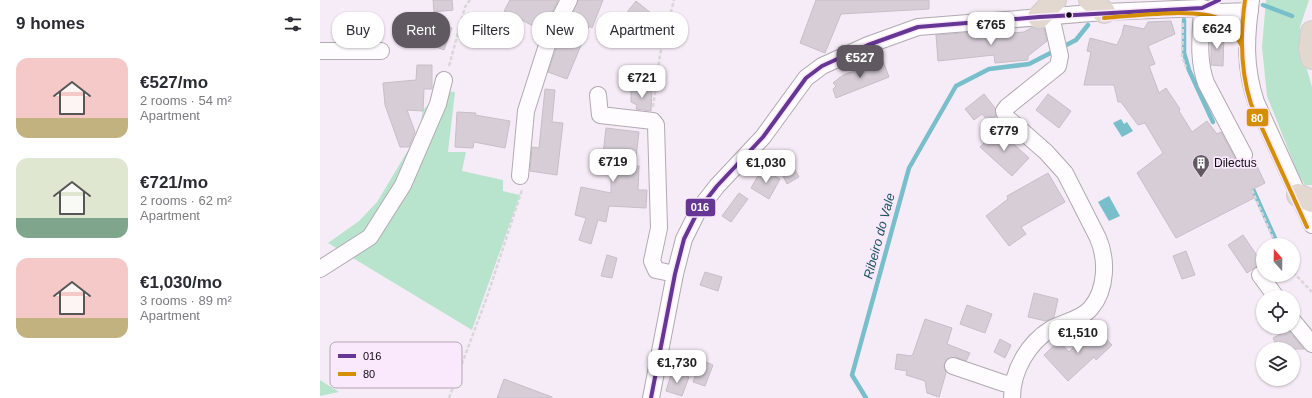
<!DOCTYPE html>
<meta charset="utf-8">
<style>
body{margin:0;font-family:Helvetica,sans-serif;background:#f7f7f7;color:#2b2b33;height:100vh;display:flex;flex-direction:column;font-size:15px;white-space:nowrap}
*{box-sizing:border-box;margin:0}
p{font-size:13px;color:#7c7c81}
.icon{flex:none;width:22px;height:22px;fill:none;stroke:currentColor;stroke-width:2;stroke-linecap:round;stroke-linejoin:round}
.map{position:relative;flex:1;overflow:hidden}
.sheet{display:flex;flex-direction:column;background:#fff;width:320px}
.sheet>*{flex:none}
.top-card{position:absolute;left:12px;top:12px;width:380px;height:36px;display:flex;gap:8px}
.needle{width:26px;rotate:340deg}
.controls{position:absolute;left:936px;top:238px;display:grid;gap:8px}
.controls a{display:grid;place-items:center;width:44px;height:44px;border-radius:50%;background:#fff;box-shadow:0 1px 3px #0004;font-size:20px}
.price{position:absolute;translate:-50% -34px;padding:0 9px;border-radius:8px;background:#fff;color:#222;font-size:13px;line-height:26px;filter:drop-shadow(0 1px 2px #0008)}
.price::after{content:'';position:absolute;left:50%;top:24px;width:12px;height:9px;margin-left:-6px;background:inherit;clip-path:polygon(0 0,100% 0,50% 100%)}
.price.on{background:#615962;color:#fff}
ul{padding:0;list-style:none}
li{display:flex;align-items:center;gap:12px;height:100px;padding:0 16px}
li span{display:grid;place-items:center;flex:none;width:112px;height:80px;border-radius:12px;color:#555}
li>.icon{margin-inline-start:auto}
span .icon{width:48px;height:48px;fill:#fffc;stroke-width:1}
li b{font-size:17px}
h2{display:flex;justify-content:space-between;align-items:center;height:48px;padding:0 16px;font-size:17px}
.pill{padding:0 14px;border-radius:16px;background:#fff;box-shadow:0 1px 3px #0004;font-size:14px;line-height:36px}
.pill.on{background:#615962;color:#fff}
main{display:flex;flex:1;min-height:0}
.map>svg:first-child{display:block}
</style>
<main>
<section class="sheet">
<h2>9 homes<svg class="icon" aria-label="filters" viewBox="0 0 24 24"><path d="M4 7h16M4 17h16"/><circle cx="9" cy="7" r="2"/><circle cx="15" cy="17" r="2"/></svg></h2>
<ul>
<li><span style="background:linear-gradient(#f6c9c9 75%,#c2b280 0)"><svg class="icon" aria-label="home" viewBox="0 0 24 24"><path d="M3 11l9-7 9 7M6 9v11h12V9"/></svg></span><div><b>€527/mo</b><p>2 rooms · 54 m²</p><p>Apartment</p></div></li>
<li><span style="background:linear-gradient(#dfe7d0 75%,#7fa58c 0)"><svg class="icon" aria-label="home" viewBox="0 0 24 24"><path d="M3 11l9-7 9 7M6 9v11h12V9"/></svg></span><div><b>€721/mo</b><p>2 rooms · 62 m²</p><p>Apartment</p></div></li>
<li><span style="background:linear-gradient(#f6c9c9 75%,#c2b280 0)"><svg class="icon" aria-label="home" viewBox="0 0 24 24"><path d="M3 11l9-7 9 7M6 9v11h12V9"/></svg></span><div><b>€1,030/mo</b><p>3 rooms · 89 m²</p><p>Apartment</p></div></li>
</ul>
</section>
<div class="map">
<svg width="992" height="398" viewBox="0 0 992 398">
<rect width="100%" height="100%" fill="#f6ecf7"/>
<g fill="#b8e4ce">
<polygon points="946,0 989,0 980,27 980,45 992,87 992,185 985,185 978,174 947,96 942,47"/>
<polygon points="122,91 135,92 128,152 146,152 142,171 183,180 183,191 200,195 152,330 8,243 39,221 57,202 99,132 103,110"/>
<polygon points="0,380 19,392 0,396"/>
</g>
<g fill="#78becb">
<polygon points="801,119 804,124 807,122 813,131 802,137 793,123"/>
<polygon points="789,196 800,216 789,221 778,202"/>
</g>
<g fill="none" stroke-linecap="round" stroke-linejoin="round">
<g stroke="#78becb" stroke-width="4.5">
<polyline points="943,5 972,16"/>
<polyline points="864,20 864,53 869,70 893,122"/>
<polyline points="931,185 958,245"/>
<polyline points="546,398 532,375 589,168 636,86 669,69 709,64 756,40 768,25"/>
</g>
</g>
<g fill="#d6cdd7" stroke="#c7bec8">
<polygon points="113,0 132,0 133,10 114,12"/>
<polygon points="190,0 238,0 223,31 184,11"/>
<polygon points="258,0 283,0 272,28 269,26 247,79 228,72 238,43"/>
<polygon points="496,0 609,0 609,9 521,14 505,53 480,43"/>
<polygon points="316,1 341,21 329,36 304,16"/>
<polygon points="851,21 855,34 828,46 835,64 829,66 839,93 846,88 860,109 859,111 872,132 887,121 897,134 901,132 916,160 923,164 935,162 945,183 931,190 934,198 856,238 817,173 843,153 825,123 818,125 801,102 798,102 794,85 764,85 771,52 767,51 770,38 797,45 802,34 804,25 824,29 828,22"/>
<polygon points="119,23 132,28 124,50 111,45"/>
<polygon points="713,27 717,29 724,28 727,41 708,56 708,60 675,63 674,55 618,61 616,35 655,32 655,36 704,32"/>
<polygon points="891,35 904,35 903,66 891,65"/>
<polygon points="563,61 569,77 516,98 513,89 516,86 513,83 523,75"/>
<polygon points="97,65 112,65 112,89 104,89 103,111 87,110 95,132 89,147 80,147 65,105 63,83 96,80"/>
<polygon points="311,88 332,89 331,111 316,109 317,105 311,102"/>
<polygon points="225,89 235,90 232,122 243,123 237,175 210,171 212,147 219,148"/>
<polygon points="664,94 675,108 676,116 669,122 662,114 654,120 645,109"/>
<polygon points="728,94 751,111 739,128 716,110"/>
<polygon points="137,112 156,113 155,115 190,121 185,148 154,142 153,148 135,147"/>
<polygon points="286,128 319,132 315,166 319,166 318,190 327,190 326,208 289,206 286,222 278,220 271,244 259,240 266,218 255,215 261,187 291,193 291,155 283,154"/>
<polygon points="677,129 709,158 692,176 660,147"/>
<polygon points="473,166 479,177 467,184 461,172"/>
<polygon points="442,169 460,179 449,199 431,188"/>
<polygon points="728,173 745,202 701,227 706,234 689,246 666,216 688,199 687,196"/>
<polygon points="419,193 428,199 411,222 402,216"/>
<polygon points="923,235 942,263 927,273 908,245"/>
<polygon points="866,251 875,275 862,279 853,256"/>
<polygon points="287,255 297,258 292,278 281,276"/>
<polygon points="385,272 402,277 398,291 380,285"/>
<polygon points="714,293 738,299 734,317 726,321 708,317"/>
<polygon points="647,305 672,314 665,333 640,324"/>
<polygon points="605,319 632,328 627,344 650,353 646,361 636,357 626,359 624,367 626,373 619,397 607,393 605,381 586,375 587,371 575,369 577,354 591,356 593,354"/>
<polygon points="775,327 792,345 776,360 774,357 748,381 724,355 739,341 749,352"/>
<polygon points="968,330 984,349 958,349 953,338"/>
<polygon points="680,339 691,345 685,358 674,352"/>
<polygon points="381,360 393,365 385,386 373,382"/>
<polygon points="352,371 369,377 362,396 346,391"/>
<polygon points="184,379 232,397 232,398 177,398"/>
</g>
<g fill="none" stroke-linecap="round" stroke-linejoin="round">
<g stroke="#b1a9b2" stroke-width="18">
<g id="minor">
<path d="M931 0C926 37 924 66 936 102L992 225"/>
<path d="M882 8C881 33 877 58 886 83L924 155"/>
<polyline points="0,51 61,51"/>
<polyline points="278,95 280,115 333,121 336,125 339,228 332,261 336,270 355,274"/>
<polyline points="200,176 206,111 229,39 249,0"/>
<polyline points="0,269 50,237 83,185 118,104 124,80"/>
<polyline points="940,275 956,297"/>
<polyline points="973,321 992,344"/>
<polyline points="633,366 683,383 692,385"/>
<polyline points="331,398 355,274 364,239 379,209 397,186 443,137 486,78 502,66 548,45 598,27 784,12 882,8 901,12 930,11"/>
<path d="M692 398C692 371 708 343 731 329 744 322 762 319 771 308 787 289 787 259 778 238L745 173 726 152 686 117 684 111 687 107 738 66 740 56 731 16"/>
</g>
</g>
<g stroke="#d1ccd1" stroke-width="24">
<g id="highway">
<polyline points="770,0 784,12"/>
<polyline points="719,17 735,0"/>
<polyline points="992,32 990,49 992,58"/>
<polyline points="978,195 992,201"/>
</g>
</g>
<g stroke="#dad7da" stroke-width="2.5" stroke-dasharray="4 2" stroke-linecap="butt">
<polyline points="863,23 862,57 866,67"/>
<polyline points="129,66 145,7 150,0"/>
<polyline points="333,107 340,55 354,0"/>
<polyline points="932,190 956,245"/>
<polyline points="973,272 992,292"/>
<polyline points="129,398 167,297 202,190"/>
</g>
<use href="#minor" stroke="#fefcfe" stroke-width="16"/>
<use href="#highway" stroke="#e2d8d0" stroke-width="22"/>
<g stroke="#fae8fc" stroke-width="7">
<polyline id="bus-1" points="331,398 355,274 364,239 379,209 397,186 443,137 486,78 502,66 548,45 598,27 719,17 882,8 899,0"/>
</g>
<g stroke="#fae8fc" stroke-width="7">
<g id="bus-2">
<path d="M925 0C920 36 920 70 931 104L987 227"/>
<path d="M784 18C810 16 881 7 901 20 910 26 916 37 922 46"/>
</g>
</g>
<use href="#bus-1" stroke="#663695" stroke-width="4"/>
<use href="#bus-2" stroke="#d48f03" stroke-width="4"/>
</g>
<defs>
<g id="building-pin" transform="scale(0.9)"><path d="M0 17L-7.5 6A9.5 9.5 0 1 1 7.5 6Z" fill="#615962" stroke="#fae8fc"/><path d="M-4-6H4V6H1V3H-1V6H-4ZM-2.5-4.3h1.7v1.8h-1.7ZM.8-4.3h1.7v1.8H.8ZM-2.5-1h1.7V.8h-1.7ZM.8-1h1.7V.8H.8Z" fill="#fff"/></g>
</defs>
<g fill-rule="evenodd">
<use href="#building-pin" x="881" y="163"/>
</g>
<circle fill="#110a12" stroke="#fae8fc" stroke-width="1.5" cx="749" cy="15" r="3.5"/>
<g text-anchor="middle" dominant-baseline="central" stroke-width="3.5" stroke-linejoin="round" paint-order="stroke">
<g font-size="12" fill="#110a12" stroke="#fae8fc" text-anchor="start">
<text x="894" y="163">Dilectus</text>
</g>
<g font-size="13" font-style="italic" fill="#17525a" stroke="#fae8fc">
<text transform="translate(559 236) rotate(-75)">Ribeiro do Vale</text>
</g>
</g>
<rect x="10" y="342" width="132" height="46" rx="6" fill="#fae8fc" stroke="#b4a5b6" stroke-width="1"/>
<rect x="18" y="354" width="18" height="4" fill="#663695"/>
<rect x="18" y="372" width="18" height="4" fill="#d48f03"/>
<g font-size="11" fill="#110a12">
<text x="43" y="360">016</text>
<text x="43" y="378">80</text>
</g>
<g stroke="#fae8fc" stroke-width="1.5">
<rect x="926" y="108" width="23" height="19" rx="4" fill="#d48f03"/>
<rect x="365" y="198" width="31" height="19" rx="4" fill="#663695"/>
</g>
<g font-size="11" text-anchor="middle" font-weight="bold" fill="#fff">
<text x="937" y="122">80</text>
<text x="380" y="211">016</text>
</g>
</svg>
<div class="controls">
<a><svg class="needle" viewBox="-14 -14 28 28"><path d="M0-13l5 13h-10z" fill="#e53935"/><path d="M0 13l5-13h-10z" fill="#7c7c81"/></svg></a>
<a><svg class="icon" aria-label="locate" viewBox="0 0 24 24"><circle cx="12" cy="12" r="6"/><path d="M12 2v4M12 18v4M2 12h4M18 12h4"/></svg></a>
<a><svg class="icon" aria-label="layers" viewBox="0 0 24 24"><path d="M12 4l9 5-9 5-9-5zM3 14l9 5 9-5"/></svg></a>
</div>
<b class="price" style="left:671px;top:46px">€765</b>
<b class="price" style="left:897px;top:50px">€624</b>
<b class="price on" style="left:540px;top:79px">€527</b>
<b class="price" style="left:322px;top:99px">€721</b>
<b class="price" style="left:684px;top:152px">€779</b>
<b class="price" style="left:293px;top:183px">€719</b>
<b class="price" style="left:446px;top:184px">€1,030</b>
<b class="price" style="left:758px;top:354px">€1,510</b>
<b class="price" style="left:357px;top:384px">€1,730</b>
<div class="top-card">
<a class="pill">Buy</a>
<a class="pill on">Rent</a>
<a class="pill">Filters</a>
<a class="pill">New</a>
<a class="pill">Apartment</a>
</div>
</div>
</main>
